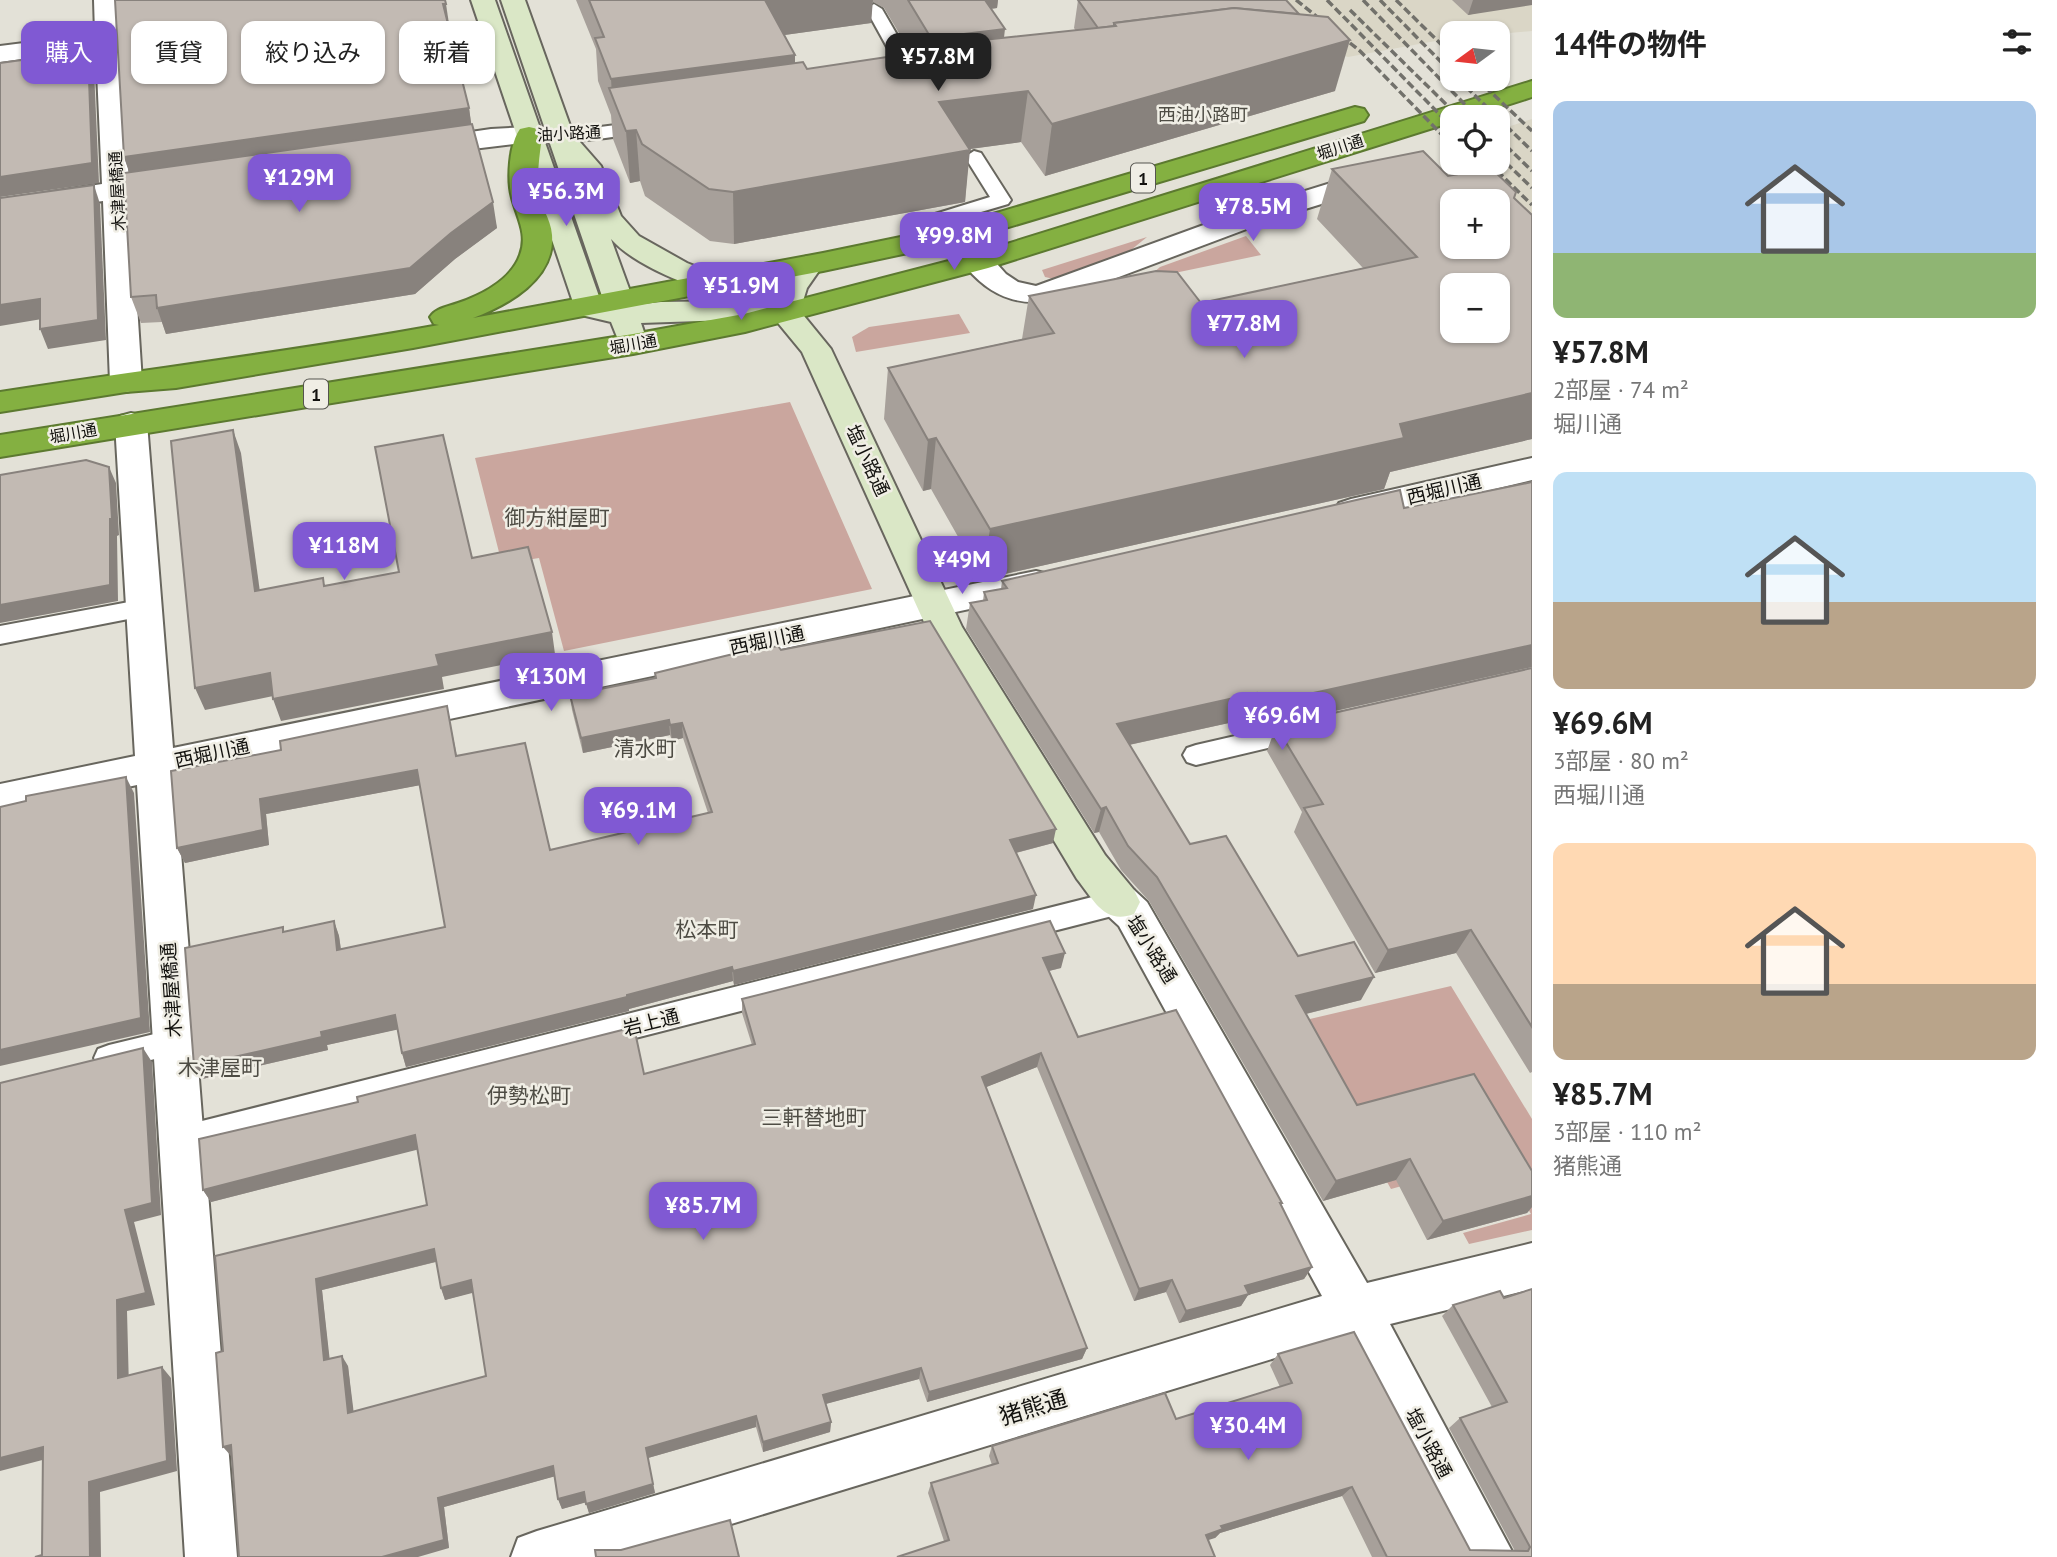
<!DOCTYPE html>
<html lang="ja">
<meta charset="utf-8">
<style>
body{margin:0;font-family:"PT Sans","Noto Sans JP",sans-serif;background:#f2f2f2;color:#222;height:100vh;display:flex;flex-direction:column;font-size:26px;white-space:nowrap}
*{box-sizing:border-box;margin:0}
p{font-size:23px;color:#767676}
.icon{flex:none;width:38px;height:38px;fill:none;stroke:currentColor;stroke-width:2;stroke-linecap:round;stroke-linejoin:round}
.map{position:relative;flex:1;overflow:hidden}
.sheet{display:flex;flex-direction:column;background:#fff;width:525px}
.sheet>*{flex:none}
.hud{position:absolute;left:21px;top:21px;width:665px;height:63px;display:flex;gap:14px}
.needle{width:46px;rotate:255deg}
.fabs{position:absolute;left:1440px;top:21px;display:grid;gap:14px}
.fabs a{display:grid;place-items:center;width:70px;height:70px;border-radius:14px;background:#fff;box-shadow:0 2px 5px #0004;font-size:35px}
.price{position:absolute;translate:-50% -60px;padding:0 16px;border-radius:14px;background:#8059d3;color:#fff;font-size:23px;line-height:46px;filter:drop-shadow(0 2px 4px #0008)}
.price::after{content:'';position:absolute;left:50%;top:42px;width:21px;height:16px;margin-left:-10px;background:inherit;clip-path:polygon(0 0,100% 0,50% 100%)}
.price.active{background:#222;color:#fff}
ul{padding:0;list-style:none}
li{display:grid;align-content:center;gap:14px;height:371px;padding:0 21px}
li span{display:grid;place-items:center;height:217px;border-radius:14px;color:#555}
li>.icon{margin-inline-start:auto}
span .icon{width:126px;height:126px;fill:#fffc;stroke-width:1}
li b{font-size:30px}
h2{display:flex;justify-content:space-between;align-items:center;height:84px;padding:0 21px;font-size:30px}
.tag{padding:0 24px;border-radius:14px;background:#fff;box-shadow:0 2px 5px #0004;font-size:24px;line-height:63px}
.tag.active{background:#8059d3;color:#fff}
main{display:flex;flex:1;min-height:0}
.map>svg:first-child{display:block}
</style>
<main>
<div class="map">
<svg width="1532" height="1557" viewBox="0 0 1532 1557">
<rect width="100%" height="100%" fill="#e3e1d7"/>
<g fill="#dad6c6">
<polygon points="1156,0 1532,0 1532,31 1498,34 1452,33 1452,38 1348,57"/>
<polygon points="1532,119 1532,241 1498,201 1492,201 1454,163 1498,163 1498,130"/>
</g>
<g fill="#caa69e">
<polygon points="1246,236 1261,255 1160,276 1152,274 1160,267"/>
<polygon points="1147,237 1131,250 1054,279 1045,277 1042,270"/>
<polygon points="959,314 970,333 856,352 852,337 869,327"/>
<polygon points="790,402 872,589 564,651 539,558 502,564 475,458"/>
<polygon points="1451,986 1532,1119 1532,1230 1469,1244 1463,1233 1531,1214 1459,1094 1409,1184 1391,1189 1297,1022"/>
</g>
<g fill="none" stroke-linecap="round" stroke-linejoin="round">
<g stroke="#68665e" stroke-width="4">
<g id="lane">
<polygon points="874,4 882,9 926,85 923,89 917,90 908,85 866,9"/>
<path d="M647 121 656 126 653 130C631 135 534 151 520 135L529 130 561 132Z"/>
<polygon points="974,151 981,153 1011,200 1008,204 954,220 965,234 962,238 948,238 932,218 935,214 990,197 965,157"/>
<polygon points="145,599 154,602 157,608 154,614 0,644 0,626"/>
<polygon points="1305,720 1314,723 1318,730 1314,737 1196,765 1187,762 1183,755 1187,748 1196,745"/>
<polygon points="1120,890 1130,894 1134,902 1130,910 1120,914 182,1154 171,1150 167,1140 171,1130 182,1126"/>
<polygon points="175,1029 185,1033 190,1042 185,1051 109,1071 98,1067 94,1058 98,1049 109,1045"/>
</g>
</g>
<g stroke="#68665e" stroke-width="4">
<g id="street">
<polygon points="94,0 118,0 129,180 176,173 186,175 190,181 186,187 130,196 142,382 137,389 126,392 115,389 110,382 103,201 0,216 0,200 102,184 96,49 0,62 0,46 95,34"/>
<polygon points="529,127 538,129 542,135 538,141 423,155 413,153 410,147 413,141 423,139 491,129"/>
<path d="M1385 174 1425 179 1471 195 1475 201H1452V207L1411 193 1385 190 1360 192 1273 219 1063 298C1002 314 973 281 941 234L945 228 955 225 965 228 1006 274 1018 282 1036 286 1253 207 1347 178Z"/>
<polygon points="131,413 142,416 147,423 173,748 1036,571 1048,574 1053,583 1048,592 1036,595 175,777 237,1557 185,1557 137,785 0,814 0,784 135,756 115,423 120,416"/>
<polygon points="1532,458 1532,480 1351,523 1339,519 1334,511 1339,503 1351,499"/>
<polygon points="1120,885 1134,890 1147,902 1367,1283 1532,1243 1532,1289 1390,1324 1515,1557 1461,1557 1344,1337 623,1557 511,1557 518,1538 537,1531 1322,1296 1119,926 1106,914 1100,902 1106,890"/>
</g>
</g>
<g stroke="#68665e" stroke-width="4">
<path id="secondary" d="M471 0H495L601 302H604L501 0H525L573 134 601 166 621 216 639 236 687 263 774 297 777 288 798 259 808 256 818 259 823 265 807 288 800 311 831 349 962 627 1105 855 1134 890 1140 902 1134 914C1104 925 1094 900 1077 879L928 631 802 352 774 318 769 316 758 319 641 323 645 335 641 342 630 344 619 342 611 322 577 314ZM611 239C638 269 694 286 731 301L661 302 635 305Z"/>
</g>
<g stroke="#5c7930" stroke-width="4">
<g id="highway">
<polygon points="1532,81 1532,97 1469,117 1452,117 1452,122 988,268 745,332 633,354 0,457 0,435 633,334 744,314 968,256"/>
<path d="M1355 107 1364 109 1368 115 1364 121 955 243 823 271 413 348 176 388 126 392 0 412V392C146 369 293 352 439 325L434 324 430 317C436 308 447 307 458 303 481 295 511 280 520 255 528 234 517 218 512 198 507 180 509 144 520 129L529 127 538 129 542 135C540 153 537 171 538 189 539 205 551 218 552 235 555 279 508 305 473 318L823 253 949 227Z"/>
</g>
</g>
<use href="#lane" fill="#fff" fill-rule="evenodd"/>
<use href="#street" fill="#fff" fill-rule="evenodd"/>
<use href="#secondary" fill="#dae7c6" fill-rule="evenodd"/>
<use href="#highway" fill="#84b041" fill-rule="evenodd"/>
<g stroke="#72716b" stroke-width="3.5" stroke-dasharray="8 3.5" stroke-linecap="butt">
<polyline points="1296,0 1360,51 1452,145"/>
<polyline points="1327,0 1452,127"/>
<polyline points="1363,0 1477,117"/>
<polyline points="1380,0 1452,73"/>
<polyline points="1396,0 1452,55"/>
<polyline points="1350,10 1459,117"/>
<polyline points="1458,79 1497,117"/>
<polyline points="1477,79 1532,131"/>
<polyline points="1498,118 1532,151"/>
<polyline points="1498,138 1532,171"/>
<polyline points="1498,155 1532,188"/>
<polyline points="1470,163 1490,183"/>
<polyline points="1489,163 1532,205"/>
</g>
</g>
<g fill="#a7a09a" fill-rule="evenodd">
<polygon points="115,0 449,24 448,24 469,108 471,124 497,228 455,259 415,294 166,334 162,322 141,323 131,297 130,173 124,157"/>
<path d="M576 0H998L997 8 991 9 1004 38 1076 31 1074 28 1078 0 1335 91 1045 176 1021 142 969 149 965 202 734 244 710 241 645 196 640 181 630 183 613 139 611 115 598 81 596 49ZM872 2H873L884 8 911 53 807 69 795 63V55L784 35 871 23Z"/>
<polygon points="1452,0 1532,0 1468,15"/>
<polygon points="1332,169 1448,176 1514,198 1532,215 1532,439 1390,472 1384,489 982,579 931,489 923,491 884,419 888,368 1022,339 1029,296 1201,303 1363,268 1317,219"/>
<polygon points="1404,508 1532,667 1254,729 1247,719 1129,745 1190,844 1298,956 1361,1000 1306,1014 1357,1105 1532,1196 1532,1207 1527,1213 1427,1240 1396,1180 1323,1201 1149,901 1121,870 1099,832 1094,833 966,629 970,603 983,601 984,592 1001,589 1002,581"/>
<polygon points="781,650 1053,843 1016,853 1033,909 734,985 733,981 629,1009 629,1011 406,1067 402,1053 398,1029 327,1045 328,1050 202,1079 285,932 334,921 339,936 341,950 445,927 420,785 266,814 269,845 185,863 177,848 450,722 457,756 550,850 708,813 683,738 672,741 670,735 583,753 572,710 570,695 655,678 655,673"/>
<polygon points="1532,668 1532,1072 1530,1073 1456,953 1375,973 1294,832 1302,812 1267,751 1276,726"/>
<path d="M1061 968 1049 971 1078 1037 1282 1203 1281 1205 1312 1267 1304 1279 1248 1295 1241 1306 1179 1323 1166 1292 1134 1301 1037 1067 986 1087 1087 1348 1082 1359 927 1402 919 1379 825 1404 831 1422 830 1432 763 1452 756 1427 648 1458 655 1493 589 1513 586 1502 562 1509 558 1499 555 1476 444 1507 449 1548 223 1351 427 1205 417 1149 211 1202 203 1190 752 1045 742 1013V999ZM436 1262 441 1288 445 1300 473 1292 486 1376 353 1412 348 1366 329 1359 322 1290Z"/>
<polygon points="1500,1291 1532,1557 1372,1557 1342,1496 1220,1533 1215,1538 944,1541 928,1493 931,1483 992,1465 989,1456 992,1446 1176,1419 1280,1387 1270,1365 1278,1354 1470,1550 1515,1551 1449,1428 1460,1418 1492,1407 1442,1316 1453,1305"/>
</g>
<g fill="#88827d">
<polygon points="763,0 873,0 871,23 763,38"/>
<polygon points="962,0 998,0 997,8 961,12"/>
<polygon points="1473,0 1532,0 1532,5 1468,15"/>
<polygon points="443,4 446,4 449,24 446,24"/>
<polygon points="1005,29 1000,72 938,49 936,45 933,80 927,81 931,38"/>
<polygon points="1350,40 1335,91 1045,176 1052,124"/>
<polygon points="88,51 94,70 99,183 0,197 0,177"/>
<polygon points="795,55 795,98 612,96 611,79"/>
<polygon points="1028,91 1021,142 934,154 939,102"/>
<polygon points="469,108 472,129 131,178 124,157"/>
<polygon points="636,130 640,181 630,183 626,131"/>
<polygon points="970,150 965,202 734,244 733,192"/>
<polygon points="94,185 100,204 106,340 48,349 40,329"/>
<polygon points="493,202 497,228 455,259 415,294 166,334 157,308 451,233"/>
<polygon points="40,299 48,318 0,326 0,305"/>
<polygon points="1532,393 1532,439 1390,472 1384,489 982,579 990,529 1400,424"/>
<polygon points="233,430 241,453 263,614 255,591"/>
<polygon points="936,438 931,489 923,491 928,440"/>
<polygon points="109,467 116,483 119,535 117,536 118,601 0,623 0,605"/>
<polygon points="552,632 555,654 442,677 444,689 281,721 273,699 436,655"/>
<polygon points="1532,645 1532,667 1254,729 1263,704"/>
<polygon points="270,673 278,695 205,710 195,688"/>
<polygon points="1257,693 1247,719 1110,749 1117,724"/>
<polygon points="669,720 670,735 583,753 581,738"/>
<polygon points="682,723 683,738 672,741 670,725"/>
<polygon points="417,770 421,785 266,814 269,845 185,863 177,848 260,799"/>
<polygon points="126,777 134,793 150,1032 0,1066 0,1050"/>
<polygon points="1106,807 1099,832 1094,833 1101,809"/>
<polygon points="1056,829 1053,843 1007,855 1010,840"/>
<polygon points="1036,895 1033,909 734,985 733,971"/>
<polygon points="334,921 339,936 343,965 337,950"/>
<polygon points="1471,930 1456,953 1375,973 1388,950"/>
<polygon points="1065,953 1061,968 1040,973 1043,958"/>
<polygon points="732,967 733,981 629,1009 629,1011 406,1067 402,1053"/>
<polygon points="1374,977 1361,1000 1285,1019 1296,996"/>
<polygon points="395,1015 400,1029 327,1045 328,1050 202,1079 194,1066 321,1032"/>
<polygon points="143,1048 152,1062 161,1215 134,1222 155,1305 127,1311 129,1389 118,1378 117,1300 125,1210"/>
<polygon points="1041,1053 1037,1067 979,1090 982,1077"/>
<polygon points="415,1135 420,1149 211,1202 203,1190"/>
<polygon points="1410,1159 1396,1180 1323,1201 1336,1181"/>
<polygon points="1532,1196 1532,1207 1527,1213 1427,1240 1443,1221"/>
<polygon points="434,1249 439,1261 322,1290 331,1371 324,1360 316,1279"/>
<polygon points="1312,1267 1304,1279 1248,1295 1241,1306 1179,1323 1186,1311 1245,1286"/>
<polygon points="471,1280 476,1292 445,1300 441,1288"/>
<polygon points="1172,1280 1166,1292 1134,1301 1139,1289"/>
<polygon points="1087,1348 1082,1359 927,1402 929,1392"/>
<polygon points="342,1356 348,1366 355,1423 348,1413"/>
<polygon points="162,1367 171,1378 177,1471 100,1492 101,1557 90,1557 89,1482"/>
<polygon points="921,1368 919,1379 822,1405 823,1395"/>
<polygon points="756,1416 756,1427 648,1458 646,1448"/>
<polygon points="831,1422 830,1432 763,1452 763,1442"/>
<polygon points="231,1445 232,1457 223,1447"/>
<polygon points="43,1447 54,1457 0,1471 0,1458"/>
<polygon points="553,1466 556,1476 444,1507 449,1548 418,1557 382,1557 438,1498"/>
<polygon points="653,1484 655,1493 589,1513 586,1504"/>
<polygon points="1352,1487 1342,1496 1220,1533 1215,1538 1199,1543 1206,1535 1221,1526"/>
<polygon points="584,1492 587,1502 562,1509 558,1499"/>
</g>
<g fill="#c2bab3" stroke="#88827d" stroke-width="2" fill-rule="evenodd">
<polygon points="115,0 445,0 446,4 443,4 469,108 124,157"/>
<polygon points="589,0 765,0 795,55 611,79 595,38 604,37"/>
<polygon points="908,0 985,0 1005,29 931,38"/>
<polygon points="1078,0 1286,0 1299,14 1234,8 1114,23 1114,26 1098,28"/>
<polygon points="1234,8 1328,17 1350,40 1052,124 1028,91 939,102 970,150 733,192 709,189 642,144 636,130 626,131 609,88 803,62 807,69 927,51 938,49 936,45 1116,26 1114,23"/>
<polygon points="88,51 92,163 0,177 0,63"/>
<polygon points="472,124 493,202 451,233 410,268 157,308 156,295 131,297 124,173"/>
<path d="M1423 151 1448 176 1491 168 1516 192 1514 198 1532 215V393L1400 424 1404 438 990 529 936 438 928 440 888 368 1054 333 1029 296 1156 271 1177 272 1201 303 1417 257 1332 169ZM1452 201H1498V247H1452ZM1452 285H1498V331H1452Z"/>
<polygon points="94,185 98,320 40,329 40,299 0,305 0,198"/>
<polygon points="233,430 255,591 323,578 324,586 399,572 375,447 443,435 472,558 528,547 552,632 436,655 439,666 273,699 270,673 195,688 171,441"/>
<polygon points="86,460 109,467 112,519 110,519 110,585 0,605 0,475"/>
<polygon points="1532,482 1532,645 1263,704 1257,693 1117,724 1190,844 1226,836 1298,956 1354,942 1374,977 1296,996 1357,1105 1474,1074 1532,1171 1532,1196 1443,1221 1410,1159 1336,1181 1157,877 1128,846 1106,807 1101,809 970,603 987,600 984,592 1007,588 1002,581 1400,490 1404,508"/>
<polygon points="930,621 1056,829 1010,840 1036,895 733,971 732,967 627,995 627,997 402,1053 395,1015 321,1032 322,1037 194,1066 185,948 283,927 283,932 334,921 337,950 445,927 417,770 260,799 263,830 177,848 171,771 281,750 280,741 447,706 456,756 525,743 550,850 712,812 682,723 670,725 669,720 581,738 570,695 656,678 655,673 729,655 778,646 781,650"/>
<polygon points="1532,668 1532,1027 1471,930 1388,950 1304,808 1323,804 1276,726"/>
<polygon points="126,777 141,1018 0,1050 0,807 26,801 26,796"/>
<path d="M1050 921 1065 953 1043 958 1078 1037 1176 1010 1282 1203H1280L1312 1267 1245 1286 1249 1294 1186 1311 1172 1280 1139 1289 1041 1053 982 1077 1087 1348 929 1392 921 1368 823 1395 831 1422 763 1442 756 1416 646 1448 653 1484 586 1504 584 1492 558 1499 553 1466 438 1498 444 1540 382 1557H239L231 1445 223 1447 216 1353 223 1351 215 1256 427 1205 415 1135 203 1190 199 1139 358 1102 357 1097 634 1027 644 1074 755 1044 742 999ZM434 1249 441 1288 471 1280 486 1376 348 1413 342 1356 324 1360 316 1279Z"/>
<polygon points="143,1048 152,1203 125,1210 146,1293 117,1300 118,1378 162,1367 167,1461 89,1482 90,1557 35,1557 42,1555 43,1447 0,1458 0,1083"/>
<polygon points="1532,1289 1532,1557 1387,1557 1352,1487 1221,1526 1223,1529 1206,1535 1215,1557 897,1557 949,1540 931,1483 998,1463 992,1446 1165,1393 1176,1419 1292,1383 1278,1354 1354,1332 1470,1550 1528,1551 1530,1547 1460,1418 1507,1402 1453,1305 1500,1291 1504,1298"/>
<polygon points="730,1520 739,1557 596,1557 595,1550 621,1550"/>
</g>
<g text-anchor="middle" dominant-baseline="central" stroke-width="5" stroke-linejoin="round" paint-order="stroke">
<g font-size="16" fill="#13120f" stroke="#f0eee5">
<text transform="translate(569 133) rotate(-3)">油小路通</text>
<text transform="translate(1340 147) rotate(-18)">堀川通</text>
<text transform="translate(117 191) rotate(-93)">木津屋橋通</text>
<text transform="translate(633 344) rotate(-10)">堀川通</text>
<text transform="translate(73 433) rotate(-10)">堀川通</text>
</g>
<g font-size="18" fill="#4e4c44" stroke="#f0eee5">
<text x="1203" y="114">西油小路町</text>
</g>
<g fill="#f0eee5" stroke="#55544f" stroke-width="2">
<rect x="1131" y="163.5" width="24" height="29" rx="5"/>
<rect x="304" y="379.5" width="24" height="29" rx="5"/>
</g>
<g font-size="18" font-weight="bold" fill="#13120f">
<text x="1143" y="178">1</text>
<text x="316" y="394">1</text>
</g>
<g font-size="19" fill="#13120f" stroke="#f0eee5">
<text transform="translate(868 460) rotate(65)">塩小路通</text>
<text transform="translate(1444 489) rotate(-13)">西堀川通</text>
<text transform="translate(767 640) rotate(-12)">西堀川通</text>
<text transform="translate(212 753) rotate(-12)">西堀川通</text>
<text transform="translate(1152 949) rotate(58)">塩小路通</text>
<text transform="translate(171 990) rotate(-94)">木津屋橋通</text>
<text transform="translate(651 1022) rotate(-14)">岩上通</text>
<text transform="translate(1429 1443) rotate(62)">塩小路通</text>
</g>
<g font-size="21" fill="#4e4c44" stroke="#f0eee5">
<text x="557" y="517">御方紺屋町</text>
<text x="645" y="748">清水町</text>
<text x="707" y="929">松本町</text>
<text x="220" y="1067">木津屋町</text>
<text x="529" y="1095">伊勢松町</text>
<text x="814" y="1117">三軒替地町</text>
</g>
<g font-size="23" fill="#13120f" stroke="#f0eee5">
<text transform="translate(1033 1407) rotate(-17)">猪熊通</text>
</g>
</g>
</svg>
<div class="fabs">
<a><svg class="needle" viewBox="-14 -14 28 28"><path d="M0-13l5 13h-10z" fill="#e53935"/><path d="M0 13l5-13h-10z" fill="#767676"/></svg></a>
<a><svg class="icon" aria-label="locate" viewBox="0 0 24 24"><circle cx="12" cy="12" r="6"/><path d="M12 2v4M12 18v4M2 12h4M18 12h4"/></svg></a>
<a>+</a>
<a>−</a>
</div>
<b class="price active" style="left:938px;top:93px">¥57.8M</b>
<b class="price" style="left:299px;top:214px">¥129M</b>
<b class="price" style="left:566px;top:228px">¥56.3M</b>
<b class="price" style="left:1253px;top:243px">¥78.5M</b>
<b class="price" style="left:954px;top:272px">¥99.8M</b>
<b class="price" style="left:741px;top:322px">¥51.9M</b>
<b class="price" style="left:1244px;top:360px">¥77.8M</b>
<b class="price" style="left:344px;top:582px">¥118M</b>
<b class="price" style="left:962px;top:596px">¥49M</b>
<b class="price" style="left:551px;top:713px">¥130M</b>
<b class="price" style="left:1282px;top:752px">¥69.6M</b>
<b class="price" style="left:638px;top:847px">¥69.1M</b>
<b class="price" style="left:703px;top:1242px">¥85.7M</b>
<b class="price" style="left:1248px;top:1462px">¥30.4M</b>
<div class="hud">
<a class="tag active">購入</a>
<a class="tag">賃貸</a>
<a class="tag">絞り込み</a>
<a class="tag">新着</a>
</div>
</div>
<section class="sheet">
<h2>14件の物件<svg class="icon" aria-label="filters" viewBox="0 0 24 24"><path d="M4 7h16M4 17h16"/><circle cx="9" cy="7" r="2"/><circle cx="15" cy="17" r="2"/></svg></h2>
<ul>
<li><span style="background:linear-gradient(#a9c7e8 70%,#8fb573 0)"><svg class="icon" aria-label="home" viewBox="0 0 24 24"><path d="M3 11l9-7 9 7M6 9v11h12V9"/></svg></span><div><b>¥57.8M</b><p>2部屋 · 74 m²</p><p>堀川通</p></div></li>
<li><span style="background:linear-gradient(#bfe0f5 60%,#b9a48a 0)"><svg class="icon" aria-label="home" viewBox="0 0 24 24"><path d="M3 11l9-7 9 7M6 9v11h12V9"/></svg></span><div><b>¥69.6M</b><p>3部屋 · 80 m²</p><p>西堀川通</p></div></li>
<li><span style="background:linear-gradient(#ffd9b3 65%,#b9a48a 0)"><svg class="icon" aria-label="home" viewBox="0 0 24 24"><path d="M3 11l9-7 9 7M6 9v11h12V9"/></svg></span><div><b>¥85.7M</b><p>3部屋 · 110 m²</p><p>猪熊通</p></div></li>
</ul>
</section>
</main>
